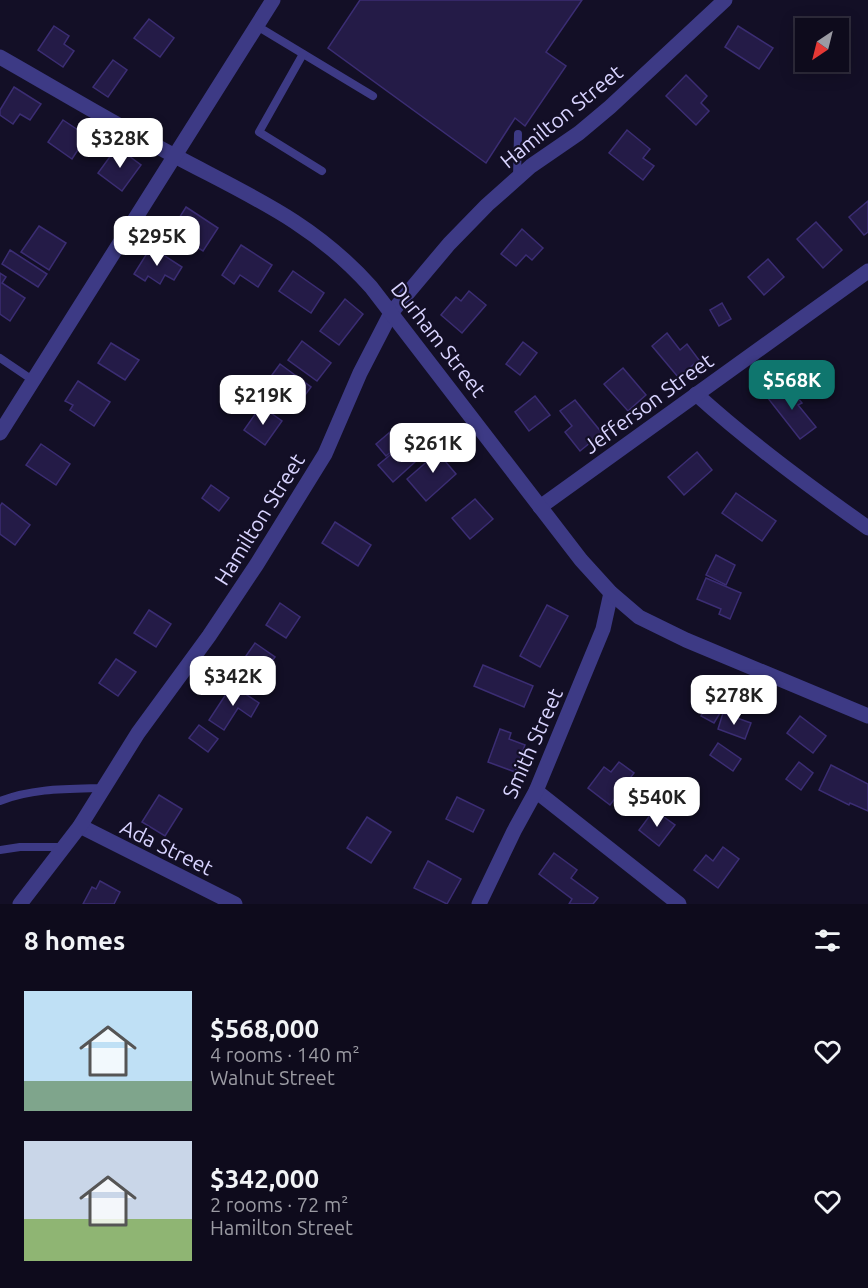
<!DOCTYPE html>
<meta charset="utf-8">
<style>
body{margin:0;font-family:Ubuntu,sans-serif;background:#171425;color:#f1f3f6;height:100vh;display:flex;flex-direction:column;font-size:22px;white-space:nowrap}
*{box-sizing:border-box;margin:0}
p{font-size:20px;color:#9b9ba3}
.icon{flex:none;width:33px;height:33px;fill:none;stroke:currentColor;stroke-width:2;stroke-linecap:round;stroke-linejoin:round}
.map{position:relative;height:904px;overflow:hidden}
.side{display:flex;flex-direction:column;background:#0e0b1c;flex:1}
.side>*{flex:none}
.needle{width:39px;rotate:215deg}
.buttons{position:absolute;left:795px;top:18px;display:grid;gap:12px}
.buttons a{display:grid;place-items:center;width:54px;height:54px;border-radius:0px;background:#0e0b1c;box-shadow:0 3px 15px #0003,0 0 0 2px #2e2b3b;font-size:30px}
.price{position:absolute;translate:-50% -51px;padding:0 14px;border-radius:12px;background:#fff;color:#222;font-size:20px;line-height:39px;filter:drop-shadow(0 2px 3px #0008)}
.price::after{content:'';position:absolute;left:50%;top:36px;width:18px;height:14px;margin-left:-9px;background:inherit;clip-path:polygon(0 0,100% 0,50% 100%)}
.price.active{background:#0f766e;color:#fff}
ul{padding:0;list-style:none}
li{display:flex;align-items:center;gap:18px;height:150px;padding:0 24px}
li span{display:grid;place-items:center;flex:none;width:168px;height:120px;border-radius:0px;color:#555}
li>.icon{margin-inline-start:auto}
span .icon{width:72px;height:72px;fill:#fffc;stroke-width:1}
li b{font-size:26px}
h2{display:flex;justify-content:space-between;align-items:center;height:72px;padding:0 24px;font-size:26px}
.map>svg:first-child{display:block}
</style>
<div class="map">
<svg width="868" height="904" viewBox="0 0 868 904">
<rect width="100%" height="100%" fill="#130f26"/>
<g fill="#241b47" stroke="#3b2d73" stroke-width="1.5">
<polygon points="360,0 582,0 546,52 566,66 525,126 515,118 486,163 328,48"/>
<polygon points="149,19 174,38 160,57 134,38"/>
<polygon points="54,26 69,36 64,44 74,51 63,67 38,50"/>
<polygon points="738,26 773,48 759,69 725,47"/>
<polygon points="113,60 127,70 108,97 93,87"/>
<polygon points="686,75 707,96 701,103 709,111 696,125 666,96"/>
<polygon points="14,87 41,104 30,120 20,114 13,124 0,115 0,110"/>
<polygon points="63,120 87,136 72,159 48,142"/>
<polygon points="627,130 650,149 643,158 654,166 643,180 609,153"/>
<polygon points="117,147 141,165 122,191 98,173"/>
<polygon points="868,201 868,232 864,235 849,217"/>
<polygon points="186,207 218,228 203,251 171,231"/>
<polygon points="816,222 842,250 823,268 797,239"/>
<polygon points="39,226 66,243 49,270 21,252"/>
<polygon points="522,229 543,248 532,260 526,255 516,266 501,254"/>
<polygon points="241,245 272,265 258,287 240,275 234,284 222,275"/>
<polygon points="151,247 182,267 174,280 165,275 160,284 148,276 145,281 134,274"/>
<polygon points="10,250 47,274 38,287 2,264"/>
<polygon points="768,259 784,277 764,295 748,277"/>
<polygon points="293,271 324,293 311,313 279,291"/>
<polygon points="0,273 6,277 2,283 25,298 10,321 0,314"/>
<polygon points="469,291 486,305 462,333 441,315 456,297 461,301"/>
<polygon points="345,299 363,314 339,345 320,331"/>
<polygon points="722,303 731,319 719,326 710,310"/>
<polygon points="667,333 680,350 687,344 699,360 678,377 652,346"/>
<polygon points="302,341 331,363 317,381 288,360"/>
<polygon points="523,342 537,353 520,375 506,364"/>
<polygon points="111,343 139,360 125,380 98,363"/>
<polygon points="280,364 311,387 297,406 266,383"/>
<polygon points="623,368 646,395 628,411 604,384"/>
<polygon points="78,381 110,402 94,426 70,410 73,405 65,401"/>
<polygon points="786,383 802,403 798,405 816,427 800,439 767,397"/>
<polygon points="535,396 550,415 529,431 515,412"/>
<polygon points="575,400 602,433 580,451 565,432 572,426 560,411"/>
<polygon points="261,406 282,421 265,445 244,430"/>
<polygon points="390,432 400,444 386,456 376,444"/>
<polygon points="41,444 70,464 56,485 26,465"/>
<polygon points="440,444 450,456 445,461 456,474 426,501 407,479 431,458 428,455"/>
<polygon points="401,446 415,462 393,482 378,465"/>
<polygon points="697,452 712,470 684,495 668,477"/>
<polygon points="211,485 229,498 219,511 202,498"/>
<polygon points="736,493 776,521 762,541 722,513"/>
<polygon points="475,499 493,519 470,539 452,518"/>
<polygon points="2,503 30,525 15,545 0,534 0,506"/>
<polygon points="335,522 371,545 358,566 322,543"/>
<polygon points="716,555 735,565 726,585 706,575"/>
<polygon points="706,578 741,593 730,619 719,614 721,609 697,599"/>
<polygon points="280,603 300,617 286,638 266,625"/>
<polygon points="547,605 568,616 540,667 520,656"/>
<polygon points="149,610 171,624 156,647 134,633"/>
<polygon points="255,643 275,657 260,677 241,663"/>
<polygon points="116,659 136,672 118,696 99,683"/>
<polygon points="483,665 533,686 524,707 474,686"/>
<polygon points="232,685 259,703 251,717 238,708 224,730 209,720"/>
<polygon points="709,700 723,708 714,723 701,716"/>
<polygon points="723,713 751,723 745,739 718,729"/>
<polygon points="800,716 826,736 813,753 787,733"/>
<polygon points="199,725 218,739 208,752 189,738"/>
<polygon points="500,729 511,733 509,739 525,745 515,772 488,762"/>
<polygon points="718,743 741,759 733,771 710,755"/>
<polygon points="619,762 634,773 610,805 588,788 604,767 611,772"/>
<polygon points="799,762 813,773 801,790 786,779"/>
<polygon points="831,765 868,784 868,811 850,803 849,805 819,790"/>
<polygon points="159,795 182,809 165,836 142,822"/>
<polygon points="457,797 484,810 473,832 446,819"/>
<polygon points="654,810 675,825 659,846 639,830"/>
<polygon points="367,817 391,832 371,863 347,848"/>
<polygon points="723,847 739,859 718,888 694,870 706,855 713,861"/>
<polygon points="554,853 577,870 571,878 598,898 593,904 569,904 572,899 539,874"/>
<polygon points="428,861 461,879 447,904 414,888"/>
<polygon points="100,881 120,892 114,904 83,904 92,887 96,889"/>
</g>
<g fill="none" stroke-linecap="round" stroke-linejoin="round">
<g stroke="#3d3a85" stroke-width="8">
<polyline points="257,26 373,96"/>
<polyline points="303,54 259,132 322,171"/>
<polyline points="517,178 518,134"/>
<polyline points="0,358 34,381"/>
<path d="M0 801C33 788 68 789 104 788"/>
<polyline points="0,850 20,847 64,847"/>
</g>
<g stroke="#3d3a85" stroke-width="15">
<path d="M696 394C750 443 809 486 868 528"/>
<polyline points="540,507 868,271"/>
<polyline points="536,791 679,904"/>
<polyline points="80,826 235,904"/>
<polyline points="20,904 80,826 138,733 209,636 257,564 325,454 360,373 391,313 449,244 487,205 531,166 579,133 610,107 725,0"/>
<polyline points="479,904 514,831 536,791 603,629 611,593"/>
</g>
<g stroke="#3d3a85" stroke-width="15">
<path d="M0 57C58 90 116 125 175 156 250 196 313 222 371 287L581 560 611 593 639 617 686 640 868 716"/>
<polyline points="0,433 273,0"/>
</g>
</g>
<g text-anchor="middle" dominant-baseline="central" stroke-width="4.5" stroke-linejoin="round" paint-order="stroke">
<g font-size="21" fill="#d9d4ff" stroke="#130f26">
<text transform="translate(561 116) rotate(-39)">Hamilton Street</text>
<text transform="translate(439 339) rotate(52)">Durham Street</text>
<text transform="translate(648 403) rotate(-36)">Jefferson Street</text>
<text transform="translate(259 519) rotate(-58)">Hamilton Street</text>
<text transform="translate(532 743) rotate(-66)">Smith Street</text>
<text transform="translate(167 847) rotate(26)">Ada Street</text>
</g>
</g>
</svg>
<div class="buttons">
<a><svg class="needle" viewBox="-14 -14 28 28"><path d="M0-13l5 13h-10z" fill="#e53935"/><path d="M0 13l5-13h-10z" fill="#9b9ba3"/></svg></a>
</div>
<b class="price" style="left:120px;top:169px">$328K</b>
<b class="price" style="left:157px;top:267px">$295K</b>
<b class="price active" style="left:792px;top:411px">$568K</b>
<b class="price" style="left:263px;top:426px">$219K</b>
<b class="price" style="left:433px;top:474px">$261K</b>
<b class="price" style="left:233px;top:707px">$342K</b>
<b class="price" style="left:734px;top:726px">$278K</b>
<b class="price" style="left:657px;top:828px">$540K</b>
</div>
<section class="side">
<h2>8 homes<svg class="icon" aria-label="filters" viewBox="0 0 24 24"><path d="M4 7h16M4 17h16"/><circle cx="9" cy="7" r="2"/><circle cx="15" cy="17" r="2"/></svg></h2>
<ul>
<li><span style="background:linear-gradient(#bfe0f5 75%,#7fa58c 0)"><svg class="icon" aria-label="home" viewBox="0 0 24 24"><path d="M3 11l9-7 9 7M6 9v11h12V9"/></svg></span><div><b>$568,000</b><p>4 rooms · 140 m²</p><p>Walnut Street</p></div><svg class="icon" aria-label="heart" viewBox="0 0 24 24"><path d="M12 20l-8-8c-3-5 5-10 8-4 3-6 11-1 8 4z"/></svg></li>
<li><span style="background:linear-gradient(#c9d6e8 65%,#8fb573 0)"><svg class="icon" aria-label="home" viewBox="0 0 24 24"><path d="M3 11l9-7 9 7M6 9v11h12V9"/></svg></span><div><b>$342,000</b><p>2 rooms · 72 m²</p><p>Hamilton Street</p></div><svg class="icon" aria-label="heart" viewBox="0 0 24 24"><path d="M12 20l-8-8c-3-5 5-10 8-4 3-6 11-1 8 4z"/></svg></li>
</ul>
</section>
